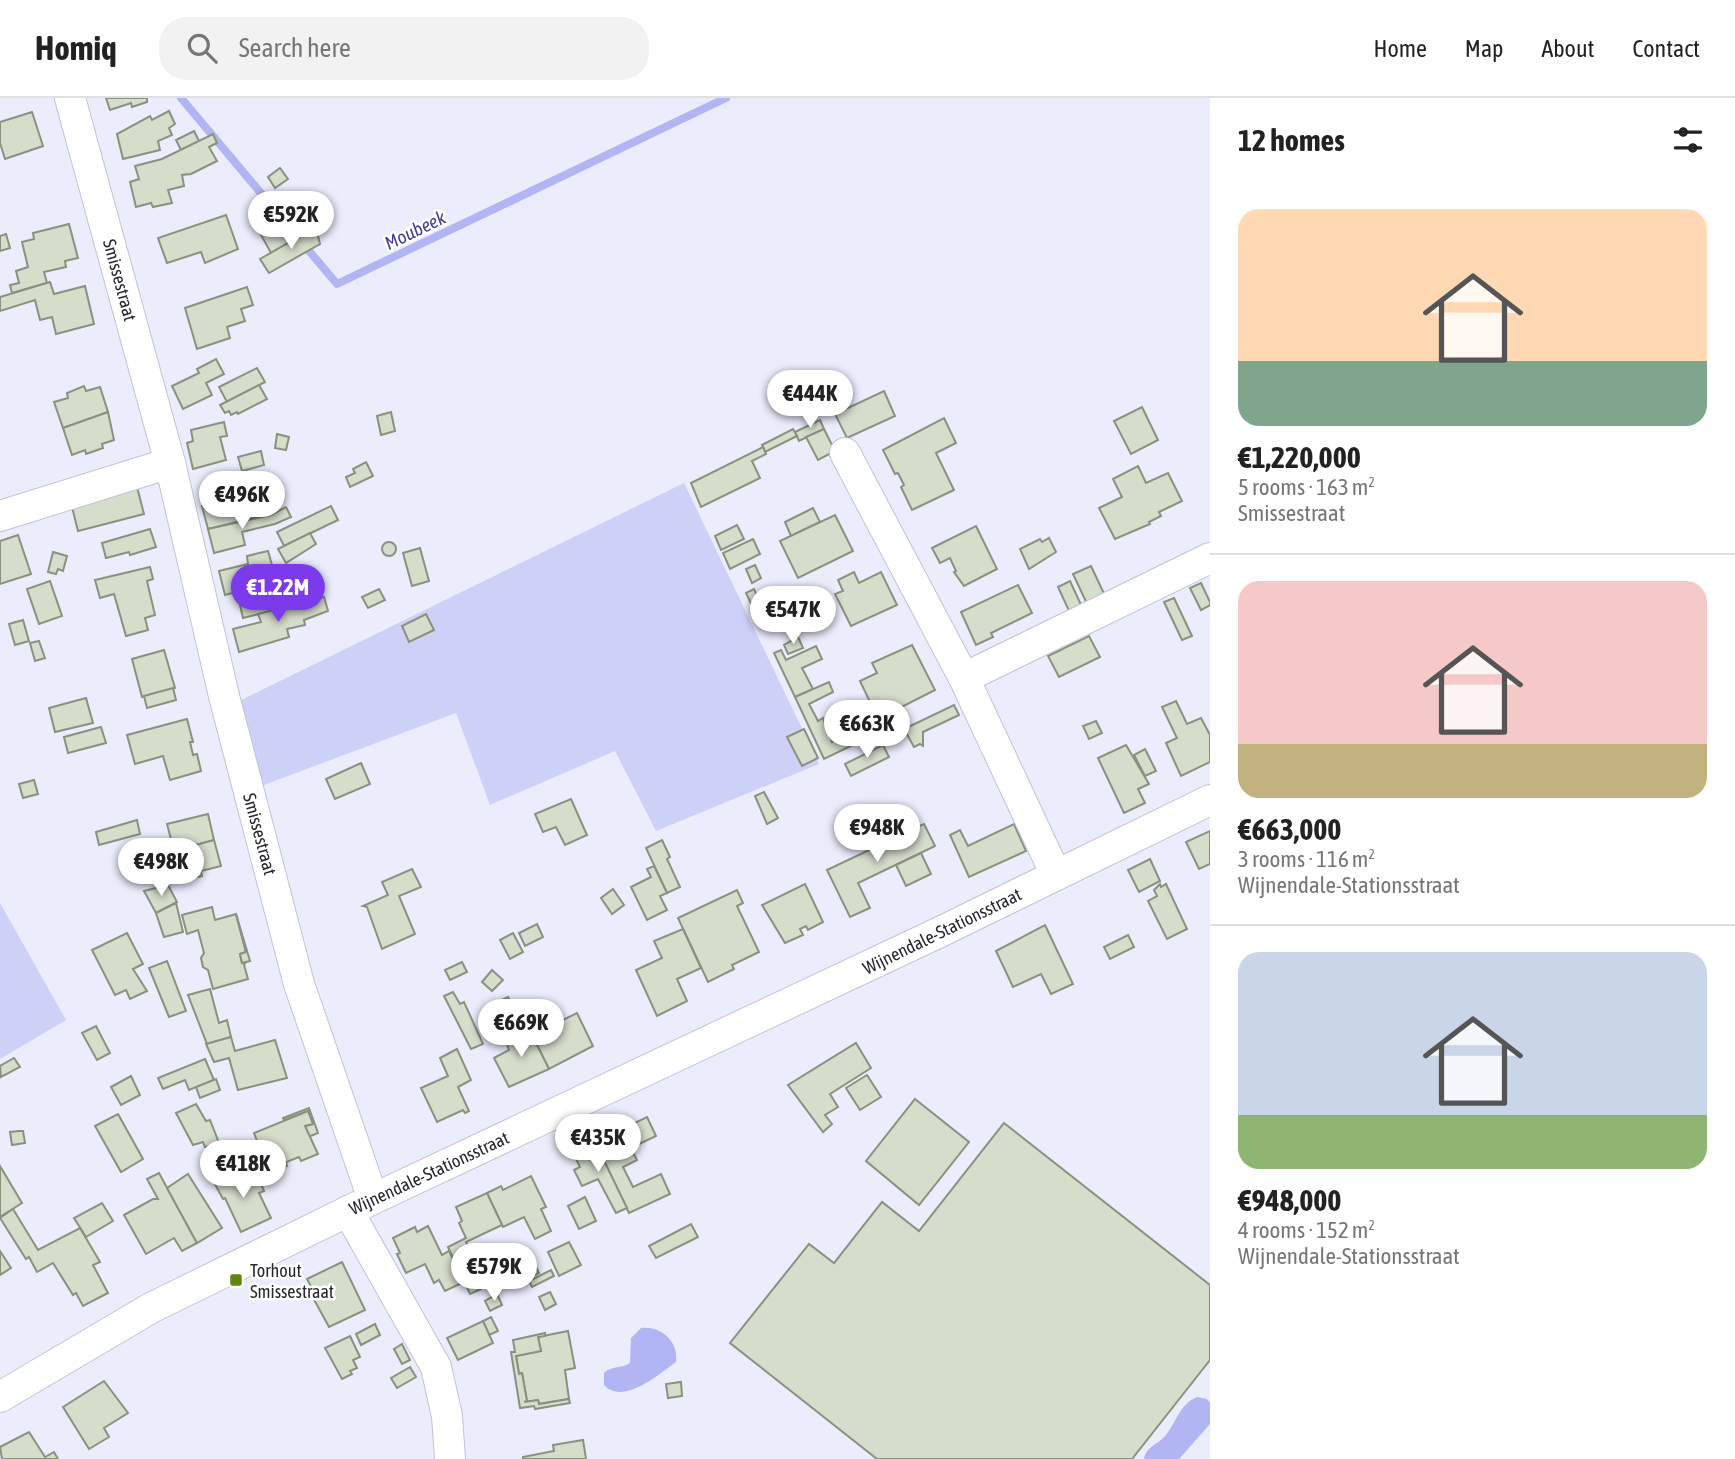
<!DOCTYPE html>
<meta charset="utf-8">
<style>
body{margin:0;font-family:"Asap Condensed",sans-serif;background:#f2f2f2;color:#222;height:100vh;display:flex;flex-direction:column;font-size:26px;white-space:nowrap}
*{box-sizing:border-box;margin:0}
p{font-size:23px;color:#767676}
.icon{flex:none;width:38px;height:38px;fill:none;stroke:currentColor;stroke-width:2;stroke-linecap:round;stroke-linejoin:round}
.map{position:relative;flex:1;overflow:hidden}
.details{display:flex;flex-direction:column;background:#fff;width:525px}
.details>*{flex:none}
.price{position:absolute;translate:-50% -60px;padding:0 16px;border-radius:24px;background:#fff;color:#222;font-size:23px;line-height:46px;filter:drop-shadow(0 2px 4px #0008)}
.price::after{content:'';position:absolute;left:50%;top:42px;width:21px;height:16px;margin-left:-10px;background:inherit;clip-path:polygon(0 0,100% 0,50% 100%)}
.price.current{background:#7c3aed;color:#fff}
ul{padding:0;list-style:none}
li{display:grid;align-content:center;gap:14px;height:371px;padding:0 28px}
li+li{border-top:2px solid #e0e0e0}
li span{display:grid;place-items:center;height:217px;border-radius:21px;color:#555}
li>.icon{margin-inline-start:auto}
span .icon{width:126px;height:126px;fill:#fffc;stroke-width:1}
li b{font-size:30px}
h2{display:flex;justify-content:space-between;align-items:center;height:84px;padding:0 28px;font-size:30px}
header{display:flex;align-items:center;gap:42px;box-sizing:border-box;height:98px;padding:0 35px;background:#fff;border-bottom:2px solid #e0e0e0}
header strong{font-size:33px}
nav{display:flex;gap:38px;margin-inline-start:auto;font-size:24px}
.search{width:490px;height:63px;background:#f2f2f2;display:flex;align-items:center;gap:18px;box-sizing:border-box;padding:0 24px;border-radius:28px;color:#767676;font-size:26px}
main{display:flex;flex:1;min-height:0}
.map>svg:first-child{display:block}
</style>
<header>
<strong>Homiq</strong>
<div class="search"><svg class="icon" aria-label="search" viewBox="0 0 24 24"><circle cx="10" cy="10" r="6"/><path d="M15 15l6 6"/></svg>Search here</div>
<nav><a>Home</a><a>Map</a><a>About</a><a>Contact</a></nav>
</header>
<main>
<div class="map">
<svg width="1210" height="1361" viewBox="0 0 1210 1361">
<rect width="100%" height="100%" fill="#ebecfc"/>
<g fill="#cdd0f7">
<polygon points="684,385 819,666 656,733 615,653 490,707 456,615 256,690 235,605"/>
<polygon points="0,805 66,922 0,961"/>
</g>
<g fill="#b1b5f3">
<path d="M641 1230C661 1227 679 1244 676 1264 659 1276 623 1308 604 1287V1275C612 1267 622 1271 630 1265L631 1240Z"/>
<path d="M1197 1299 1207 1301 1210 1305V1326L1179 1361H1144C1147 1347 1158 1347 1166 1337 1177 1323 1180 1306 1197 1299Z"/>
</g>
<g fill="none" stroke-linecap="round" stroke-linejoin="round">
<g stroke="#b1b5f3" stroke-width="8">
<polyline points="181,0 291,131"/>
<polyline points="304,147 337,186 726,0"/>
</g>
</g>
<g fill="#d5ddcb" stroke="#89917f" stroke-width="2">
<polygon points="106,0 147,0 147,4 132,9 131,5 110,12"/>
<polygon points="169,13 175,26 169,30 172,37 158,43 160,52 123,61 117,36 150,18 152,22"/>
<polygon points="32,14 43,48 5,61 0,45 0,24"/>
<polygon points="194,33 199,43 181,52 176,42"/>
<polygon points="213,36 217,45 209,49 217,63 191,76 182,77 184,88 168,92 172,105 153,109 151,105 136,109 130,84 139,81 135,68 162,61"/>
<polygon points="280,70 288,81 275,90 268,79"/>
<polygon points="311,110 316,129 271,155 261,137"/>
<polygon points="226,117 238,151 205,165 201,154 167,165 158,140"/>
<polygon points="69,126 78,160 65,163 66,169 44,174 47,185 12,195 10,187 19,185 16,173 28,169 22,144 34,141 33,135"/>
<polygon points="316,129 320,146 269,175 260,161"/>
<polygon points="6,136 10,150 0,153 0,138"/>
<polygon points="50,184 54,196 85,188 94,226 56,236 52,219 40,222 35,202 0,213 0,199"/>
<polygon points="247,189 253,207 241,211 245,223 227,229 230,240 197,251 185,210"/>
<polygon points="216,261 224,276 206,285 212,297 183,311 172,288 199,275 197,271"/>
<polygon points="257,270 265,284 227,304 219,289"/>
<polygon points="259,287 267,301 238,316 237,314 231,317 229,313 225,315 220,307"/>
<polygon points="84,288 86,293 100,289 108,314 63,330 54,304 68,300 67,295"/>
<polygon points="884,293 895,318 847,340 835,316"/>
<polygon points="1142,309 1158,342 1131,356 1114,323"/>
<polygon points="108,314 114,342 102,346 103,350 86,356 85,352 72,357 63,330"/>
<polygon points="391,314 395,333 381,337 377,318"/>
<polygon points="944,320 956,345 936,355 954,392 912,412 901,389 904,387 898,375 895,376 883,352"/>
<polygon points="820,322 824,331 799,343 795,334"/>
<polygon points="224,324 227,338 220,339 226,362 193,371 187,345 193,343 191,332"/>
<polygon points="793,331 797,338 765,354 762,347"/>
<polygon points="824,331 835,353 818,362 806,339"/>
<polygon points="277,336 289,339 286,352 275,350"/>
<polygon points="763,349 766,356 752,363 760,380 701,409 691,385"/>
<polygon points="261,353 264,367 242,373 238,359"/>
<polygon points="366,364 373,378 350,389 346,379 355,375 353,371"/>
<polygon points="1138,368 1146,385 1168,375 1182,403 1159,414 1161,418 1149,424 1150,426 1115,441 1099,410 1122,399 1113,381"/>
<polygon points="137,389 144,416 78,433 71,405"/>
<polygon points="253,396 254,402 259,401 261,406 271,403 274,415 208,431 202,408"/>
<polygon points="331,408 338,422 284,448 277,434"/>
<polygon points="286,409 291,419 275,426 242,434 245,447 214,455 208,431 271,417"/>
<polygon points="813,410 820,424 791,438 785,424"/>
<polygon points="835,417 853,453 798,480 780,443"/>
<polygon points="737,427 744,441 721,452 715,438"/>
<polygon points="976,428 997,471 964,488 954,474 956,473 950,460 940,465 932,450"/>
<polygon points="150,431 156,449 130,457 129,454 106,460 102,445"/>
<polygon points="310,435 316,446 286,465 278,451"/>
<polygon points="18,437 31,476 0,486 0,443"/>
<polygon points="1049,440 1056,454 1029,471 1020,451 1040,441 1042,444"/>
<polygon points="753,441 760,456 730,471 723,455"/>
<circle cx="389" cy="451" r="7"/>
<polygon points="420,450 429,483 412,488 403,455"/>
<polygon points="268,453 274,474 264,477 266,486 225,497 219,473 248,466 247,458"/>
<polygon points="53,454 67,458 63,473 58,471 56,476 48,474"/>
<polygon points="755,467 761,480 752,485 746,471"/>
<polygon points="1091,468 1107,502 1089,510 1073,476"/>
<polygon points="150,469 153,481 147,483 155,517 145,520 148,532 126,538 114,496 100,500 95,482"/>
<polygon points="854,474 859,485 881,474 897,507 851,528 835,496 843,493 838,482"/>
<polygon points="50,483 62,518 39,526 27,491"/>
<polygon points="1070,483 1082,509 1070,515 1058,489"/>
<polygon points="1201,485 1210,504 1210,507 1201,512 1190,490"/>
<polygon points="1018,487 1032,515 991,535 993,539 976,547 961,514"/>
<polygon points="296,491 300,506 243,520 240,507"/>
<polygon points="379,491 385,502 368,510 362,499"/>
<polygon points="754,491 764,513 756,516 746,495"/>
<polygon points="324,499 328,513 304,522 305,527 287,531 289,539 239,554 233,531 261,524 258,516"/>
<polygon points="1174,500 1192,538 1182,542 1164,504"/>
<polygon points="426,516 434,532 409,544 402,528"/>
<polygon points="23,522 29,543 15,547 9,526"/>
<polygon points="1089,538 1100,559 1059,579 1048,558"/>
<polygon points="798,539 803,550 788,556 784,547"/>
<polygon points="39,543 45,560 35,563 30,545"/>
<polygon points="912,547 935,592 878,621 860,583 877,575 872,565"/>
<polygon points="816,548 822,561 802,570 813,591 795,599 774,555 781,552 786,562"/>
<polygon points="164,552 175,590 142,599 132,561"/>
<polygon points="829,584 833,594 809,606 818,623 823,620 832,644 853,633 859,644 824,661 795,599"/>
<polygon points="173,590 176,602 147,610 144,598"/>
<polygon points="86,600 93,625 55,634 49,610"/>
<polygon points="1176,603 1187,626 1201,620 1210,637 1210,664 1181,678 1166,645 1177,640 1162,609"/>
<polygon points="954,607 959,617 923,634 923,648 920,646 914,649 904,631"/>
<polygon points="187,621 193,644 190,644 193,657 197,656 201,673 170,682 163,658 135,666 127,637"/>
<polygon points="1096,623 1102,635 1089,641 1083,628"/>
<polygon points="101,629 106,645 68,655 64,639"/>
<polygon points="804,631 818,660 802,668 787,639"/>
<polygon points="883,647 889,659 851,678 845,666"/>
<polygon points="1126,647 1149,686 1138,691 1145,705 1124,715 1098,660"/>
<polygon points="1145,651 1156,673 1145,678 1134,657"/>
<polygon points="361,665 370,686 335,701 326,681"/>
<polygon points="34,682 38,696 23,700 19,686"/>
<polygon points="764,694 778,720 767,726 755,698"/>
<polygon points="571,701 587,737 565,747 556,729 543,734 535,716"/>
<polygon points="208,716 214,742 174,753 167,726"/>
<polygon points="137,722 140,736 99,747 96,734"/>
<polygon points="924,726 935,748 858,785 870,810 850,819 827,772 884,745 882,739 907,727 910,732"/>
<polygon points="1014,726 1026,753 969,779 950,737 960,732 968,748"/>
<polygon points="1210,733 1210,766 1199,771 1186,744"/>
<polygon points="214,742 221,768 201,773 202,778 181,783 174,753"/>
<polygon points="662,742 670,759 667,761 680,789 667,795 646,750"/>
<polygon points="921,755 931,776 906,788 896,767"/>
<polygon points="1150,761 1160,783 1139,794 1128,772"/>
<polygon points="654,768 667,795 660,798 667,812 647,822 631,789 651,779 647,771"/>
<polygon points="412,771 421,789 399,798 415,836 382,851 367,809 363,808 388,797 382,784"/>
<polygon points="805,786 823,824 808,832 806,828 800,831 803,837 785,845 762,807"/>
<polygon points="1160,786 1161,789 1166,786 1187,831 1167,841 1148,803 1157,798 1154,792"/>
<polygon points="168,787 177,804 156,815 144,793"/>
<polygon points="613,791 624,807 612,816 601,800"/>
<polygon points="737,792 743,805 737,808 759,854 732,867 734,871 708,884 678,820"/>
<polygon points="176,805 183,834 164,839 156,815"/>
<polygon points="212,809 215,822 236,816 246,854 240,856 242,865 246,864 244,867 248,881 213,891 208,872 203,869 201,860 204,855 198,832 187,836 182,817"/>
<polygon points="236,816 250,863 242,865 240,856 246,854"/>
<polygon points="537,826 543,839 525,848 519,835"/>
<polygon points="1045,827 1073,886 1051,896 1041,876 1013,889 996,853"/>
<polygon points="683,831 701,870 677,881 687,903 657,918 636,872 662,860 654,843"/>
<polygon points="127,835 143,866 133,871 147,893 130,901 126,892 115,897 92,852"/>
<polygon points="513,835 523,854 510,861 500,842"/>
<polygon points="1128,837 1134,849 1110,861 1104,849"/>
<polygon points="167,863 186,913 169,919 149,870"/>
<polygon points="462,864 467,874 450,882 445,872"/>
<polygon points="492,872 503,882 492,893 482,884"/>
<polygon points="210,891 219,925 227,922 231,939 207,946 188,897"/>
<polygon points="453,894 460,906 464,904 483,946 471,951 444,898"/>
<polygon points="508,899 515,914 497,921 490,907"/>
<polygon points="577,915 593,948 549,971 532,937"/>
<polygon points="96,928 110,955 97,962 82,935"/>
<polygon points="528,929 549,971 509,989 494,960 509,952 505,941"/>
<polygon points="231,939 235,953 275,942 287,980 238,992 229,960 214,964 206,946"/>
<polygon points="856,945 871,970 830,996 838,1009 825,1017 832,1026 823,1034 788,987"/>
<polygon points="457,951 471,982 458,989 469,1013 465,1015 463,1012 437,1024 421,990 448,978 440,960"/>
<polygon points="14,960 20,969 1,979 0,968"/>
<polygon points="205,961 214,982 189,992 185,982 163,991 158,980"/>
<polygon points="867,977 881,999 860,1012 846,990"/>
<polygon points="131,978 140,997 121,1007 111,989"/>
<polygon points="216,981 220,992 200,1000 196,989"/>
<polygon points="915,1001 969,1044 919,1107 866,1063"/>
<polygon points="196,1006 206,1023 210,1022 219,1045 205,1049 203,1044 193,1047 176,1015"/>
<polygon points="309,1010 318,1035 311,1038 308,1037 305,1028 313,1026 308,1013 284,1022 283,1020"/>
<polygon points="308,1013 313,1026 305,1028 318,1056 301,1063 299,1059 286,1064 287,1068 269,1074 254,1035"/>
<polygon points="118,1016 143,1061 121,1074 95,1028"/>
<polygon points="647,1019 656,1038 631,1050 628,1045 623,1048 616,1034"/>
<polygon points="1004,1025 1210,1187 1210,1262 1132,1361 877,1361 730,1245 809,1146 834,1165 882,1104 919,1133"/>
<polygon points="19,1033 23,1033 25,1045 12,1047 10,1034"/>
<polygon points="616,1034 623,1048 628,1045 637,1062 623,1069 633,1089 661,1076 670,1096 629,1115 595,1044"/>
<polygon points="595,1044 627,1110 616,1115 598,1081 582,1088 574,1072 580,1069 573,1055"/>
<polygon points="251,1064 257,1076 236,1086 230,1074"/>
<polygon points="0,1068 22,1105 0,1119"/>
<polygon points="229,1072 236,1086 257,1076 264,1093 259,1095 271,1120 241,1134 225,1100 223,1101 212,1081"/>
<polygon points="159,1075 197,1145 182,1153 174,1140 146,1156 124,1117 153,1101 158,1101 147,1081"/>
<polygon points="188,1076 222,1130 197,1145 167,1090"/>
<polygon points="531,1078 546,1109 541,1111 551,1133 535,1141 524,1119 503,1129 487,1095 501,1088 503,1092"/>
<polygon points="487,1095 502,1127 466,1144 482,1177 465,1185 448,1149 466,1140 459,1125 462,1123 456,1109"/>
<polygon points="585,1099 596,1123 579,1131 568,1108"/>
<polygon points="102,1105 113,1123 86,1139 74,1120"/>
<polygon points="13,1111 38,1152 80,1130 100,1164 93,1167 108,1195 83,1208 76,1195 73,1197 53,1165 37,1174 29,1159 26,1161 0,1120"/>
<polygon points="691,1126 698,1139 656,1160 649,1148"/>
<polygon points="428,1128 442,1157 449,1153 464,1184 445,1193 439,1182 434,1185 425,1166 406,1175 397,1156 400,1155 393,1140 415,1129 417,1134"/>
<polygon points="569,1144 581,1167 559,1178 548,1154"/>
<polygon points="0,1153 11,1170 0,1177"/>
<polygon points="529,1155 539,1175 531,1179 521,1159"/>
<polygon points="342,1164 365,1212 329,1229 311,1196 314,1194 307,1181"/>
<polygon points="551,1172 554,1178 532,1189 529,1183"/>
<polygon points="476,1180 481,1191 470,1196 465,1185"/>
<polygon points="550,1194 556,1206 545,1212 539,1199"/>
<polygon points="497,1196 502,1207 490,1213 485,1203"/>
<polygon points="491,1219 498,1233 489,1237 483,1223"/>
<polygon points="483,1223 493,1245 458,1262 447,1240"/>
<polygon points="375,1226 380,1237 361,1247 356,1236"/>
<polygon points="568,1233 575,1270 565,1272 569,1301 539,1306 538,1302 524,1304 527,1303 522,1275 519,1276 516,1258 541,1253 538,1239"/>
<polygon points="545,1235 545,1238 538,1239 541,1253 516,1258 519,1276 522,1275 527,1303 524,1304 538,1302 539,1306 569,1301 570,1305 535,1311 534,1308 520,1310 511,1254 515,1254 513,1242"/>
<polygon points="350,1238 360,1259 353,1262 357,1270 350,1273 352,1276 342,1281 325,1250"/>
<polygon points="402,1246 410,1262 402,1266 394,1251"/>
<polygon points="410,1269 416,1279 397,1290 391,1280"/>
<polygon points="104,1283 128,1315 104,1330 109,1339 89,1351 63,1309"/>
<polygon points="681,1284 682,1298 668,1300 666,1286"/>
<polygon points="29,1334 45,1359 54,1354 58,1361 2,1361 0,1349"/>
<polygon points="583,1342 586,1361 523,1361 523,1359 554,1353 553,1347"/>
</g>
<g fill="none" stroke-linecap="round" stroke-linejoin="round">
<g stroke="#c1c3d6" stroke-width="32">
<g id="minor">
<polyline points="70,0 170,365 224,598 299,886 373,1101"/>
<polyline points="845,355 964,580 1056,777"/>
<polyline points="0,418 170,365"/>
<polyline points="964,580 1210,460"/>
<polyline points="348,1113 436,1269 447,1318 450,1361"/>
<polyline points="0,1299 151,1210 373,1101 940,834 1210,702"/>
</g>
</g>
<use href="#minor" stroke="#fff" stroke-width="30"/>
</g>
<rect fill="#5f860d" stroke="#fff" stroke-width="2.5" x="229" y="1175" width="14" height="14" rx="3.5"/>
<g text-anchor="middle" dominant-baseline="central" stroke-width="5" stroke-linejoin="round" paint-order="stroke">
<g font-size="18" fill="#26262e" stroke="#fff">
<text transform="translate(120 182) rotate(75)">Smissestraat</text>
<text transform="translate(260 736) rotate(75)">Smissestraat</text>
<text transform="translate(942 833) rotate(-26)">Wijnendale-Stationsstraat</text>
<text transform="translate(429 1075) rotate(-25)">Wijnendale-Stationsstraat</text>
</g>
<g font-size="18" fill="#26262e" stroke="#fff" text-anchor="start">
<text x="250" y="1172">Torhout<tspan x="250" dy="21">Smissestraat</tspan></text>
</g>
<g font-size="19" font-style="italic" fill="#423d95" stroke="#fff">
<text transform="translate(415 132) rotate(-26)">Moubeek</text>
</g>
</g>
</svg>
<b class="price" style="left:291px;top:153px">€592K</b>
<b class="price" style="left:810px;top:332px">€444K</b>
<b class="price" style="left:242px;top:433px">€496K</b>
<b class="price current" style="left:278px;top:526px">€1.22M</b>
<b class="price" style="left:793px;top:548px">€547K</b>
<b class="price" style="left:867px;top:662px">€663K</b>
<b class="price" style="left:877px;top:766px">€948K</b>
<b class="price" style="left:161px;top:800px">€498K</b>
<b class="price" style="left:521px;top:961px">€669K</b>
<b class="price" style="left:598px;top:1076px">€435K</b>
<b class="price" style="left:243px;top:1102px">€418K</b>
<b class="price" style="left:494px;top:1205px">€579K</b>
</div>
<section class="details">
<h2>12 homes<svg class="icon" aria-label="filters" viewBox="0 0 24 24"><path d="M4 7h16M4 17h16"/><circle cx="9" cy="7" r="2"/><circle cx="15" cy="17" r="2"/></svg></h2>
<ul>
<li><span style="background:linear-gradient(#ffd9b3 70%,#7fa58c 0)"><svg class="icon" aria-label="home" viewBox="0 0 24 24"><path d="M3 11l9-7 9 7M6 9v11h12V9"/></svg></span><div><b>€1,220,000</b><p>5 rooms · 163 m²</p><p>Smissestraat</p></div></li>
<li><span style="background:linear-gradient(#f6c9c9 75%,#c2b280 0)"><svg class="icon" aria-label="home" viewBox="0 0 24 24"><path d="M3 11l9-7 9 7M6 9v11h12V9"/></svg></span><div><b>€663,000</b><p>3 rooms · 116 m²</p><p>Wijnendale-Stationsstraat</p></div></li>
<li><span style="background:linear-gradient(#c9d6e8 75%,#8fb573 0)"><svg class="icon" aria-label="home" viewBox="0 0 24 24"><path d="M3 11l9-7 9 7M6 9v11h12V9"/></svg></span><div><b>€948,000</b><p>4 rooms · 152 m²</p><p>Wijnendale-Stationsstraat</p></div></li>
</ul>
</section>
</main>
